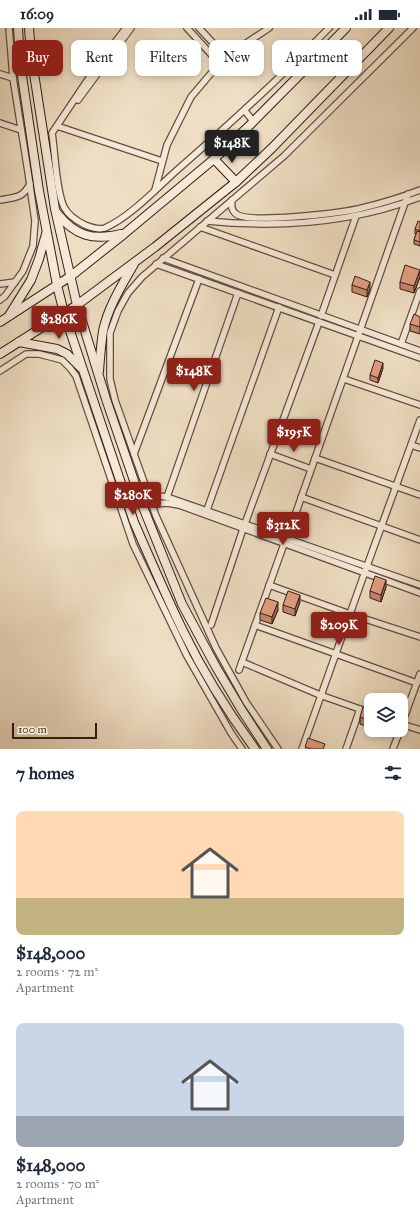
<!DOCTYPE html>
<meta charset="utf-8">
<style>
body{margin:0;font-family:"IM FELL Great Primer",serif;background:#f6f6f7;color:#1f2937;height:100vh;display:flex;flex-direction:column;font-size:15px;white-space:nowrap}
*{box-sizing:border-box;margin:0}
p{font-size:13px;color:#747a83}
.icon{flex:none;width:22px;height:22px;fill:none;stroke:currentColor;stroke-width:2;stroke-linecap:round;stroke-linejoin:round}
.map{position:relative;height:721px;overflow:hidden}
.side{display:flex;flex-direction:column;background:#fff;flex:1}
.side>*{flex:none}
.top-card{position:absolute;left:12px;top:12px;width:396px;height:36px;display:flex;gap:8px}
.tools{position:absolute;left:364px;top:665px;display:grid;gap:8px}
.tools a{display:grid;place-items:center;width:44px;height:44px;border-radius:8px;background:#fff;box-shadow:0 2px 6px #0003;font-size:20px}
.scale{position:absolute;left:12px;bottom:10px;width:85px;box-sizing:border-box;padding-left:4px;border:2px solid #361e14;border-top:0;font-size:11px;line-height:14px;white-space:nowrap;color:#361e14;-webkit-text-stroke:3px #f5ead8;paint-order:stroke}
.price{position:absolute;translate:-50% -34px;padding:0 9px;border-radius:4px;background:#8f2418;color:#fff;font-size:13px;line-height:26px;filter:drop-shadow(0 1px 2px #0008)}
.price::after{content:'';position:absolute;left:50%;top:24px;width:12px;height:9px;margin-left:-6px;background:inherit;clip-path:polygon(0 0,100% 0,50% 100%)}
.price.selected{background:#222;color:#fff}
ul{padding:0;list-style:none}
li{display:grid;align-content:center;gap:8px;height:212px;padding:0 16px}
li span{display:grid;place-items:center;height:124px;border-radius:8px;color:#555}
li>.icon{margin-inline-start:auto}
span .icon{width:72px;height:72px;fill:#fffc;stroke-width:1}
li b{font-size:17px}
h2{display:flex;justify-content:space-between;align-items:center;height:48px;padding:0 16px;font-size:17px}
.pill{padding:0 14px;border-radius:8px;background:#fff;box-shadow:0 2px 6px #0003;font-size:14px;line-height:36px}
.pill.selected{background:#8f2418;color:#fff}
.status{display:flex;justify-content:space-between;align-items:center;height:28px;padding:0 20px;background:#fff;direction:ltr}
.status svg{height:11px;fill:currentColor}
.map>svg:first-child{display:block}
</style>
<div class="status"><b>16:09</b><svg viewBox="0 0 49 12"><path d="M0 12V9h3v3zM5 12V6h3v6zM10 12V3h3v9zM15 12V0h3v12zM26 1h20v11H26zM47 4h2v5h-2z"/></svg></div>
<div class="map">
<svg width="420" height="721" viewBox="0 0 420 721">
<rect width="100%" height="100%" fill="#efdec3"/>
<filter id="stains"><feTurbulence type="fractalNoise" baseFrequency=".005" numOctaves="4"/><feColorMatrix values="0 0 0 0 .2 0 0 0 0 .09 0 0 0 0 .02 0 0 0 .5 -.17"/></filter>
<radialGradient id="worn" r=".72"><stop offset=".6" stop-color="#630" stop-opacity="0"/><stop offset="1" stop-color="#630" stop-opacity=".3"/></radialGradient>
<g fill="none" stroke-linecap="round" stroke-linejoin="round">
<g stroke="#644e40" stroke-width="8">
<g id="minor">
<path d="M126 0 99 35 52 105C55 124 56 163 64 179 68 187 77 193 85 197 90 199 99 202 105 200 130 189 156 161 176 143 229 97 280 50 329 0"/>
<polyline points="187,0 219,35"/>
<polyline points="199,0 226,29"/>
<polyline points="0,46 13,50"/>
<polyline points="78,72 131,0"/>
<polyline points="245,83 253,93"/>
<polyline points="0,95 21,102"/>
<polyline points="60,99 162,133"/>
<polyline points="155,162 167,117 191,69 224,30 269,0"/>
<path d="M0 172C15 169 22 171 30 156"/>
<path d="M232 172C231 177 231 182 236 186 249 196 339 185 358 181 379 176 400 170 420 162"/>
<path d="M207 193C279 200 353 195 420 169"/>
<polyline points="200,199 335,247"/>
<polyline points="163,230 420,323"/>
<polyline points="156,236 420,330"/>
<polyline points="0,256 15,254"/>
<polyline points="0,272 5,268 23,243 33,218 35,193 28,144 13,50 9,0"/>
<polyline points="321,288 356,188"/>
<polyline points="401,316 420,263"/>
<polyline points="0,343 26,326 39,326 62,332 70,340 76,348 133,516 187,628 231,705 242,721"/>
<polyline points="344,351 420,377"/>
<polyline points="411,417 420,420"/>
<polyline points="134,426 199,251"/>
<polyline points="270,426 311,441"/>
<polyline points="315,430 420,467"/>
<polyline points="150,467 167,469 420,557"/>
<polyline points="167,469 238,265"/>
<polyline points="301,469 420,512"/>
<polyline points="153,476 167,475 179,477 420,565"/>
<polyline points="207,482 279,279"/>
<polyline points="287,510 408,166"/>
<polyline points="269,557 350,586 420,609"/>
<polyline points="211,597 243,501 319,294"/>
<polyline points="255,597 417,655"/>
<polyline points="242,634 320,667 371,685"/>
<polyline points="239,642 284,516"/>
<polyline points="401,696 420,702"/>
<polyline points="401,698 420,646"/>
<polyline points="278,721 246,674 216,620 156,488 115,372 110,351 110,305 118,283 128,265 142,249 284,128 413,0"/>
<polyline points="302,721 367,538 420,392"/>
<polyline points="346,721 360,681"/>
<polyline points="393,721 400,702"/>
</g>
</g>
<g stroke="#361e14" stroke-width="10">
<g id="secondary">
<path d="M18 0 20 34 39 163 57 257 64 285 134 494C150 531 166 568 183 603 203 644 228 684 255 721"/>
<polyline points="29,0 31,26 55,181 77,277 106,371 143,479 182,576 216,639 241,681 267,721"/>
<polyline points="214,131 236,154"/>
<path d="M57 185C75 208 93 213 121 206"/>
<polyline points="10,286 31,252 39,231 46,206"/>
<polyline points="0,294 71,248 124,206 214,131 247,100 346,0"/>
<polyline points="19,314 57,321 67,326 81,340"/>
<polyline points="0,326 77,277 155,219 236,154 272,120 389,0"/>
<path d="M99 343C100 330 101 316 103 303 108 279 122 257 134 236"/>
</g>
</g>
<use href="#minor" stroke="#f5ead8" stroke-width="5.5"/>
<use href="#secondary" stroke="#f5ead8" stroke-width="8"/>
</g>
<g fill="#c2886e" stroke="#361e14">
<polygon points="420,194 420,218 414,216 414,212 416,206 415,206 415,201"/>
<polygon points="420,249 414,265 400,261 400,254"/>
<polygon points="352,257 370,261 367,269 352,264"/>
<polygon points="420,289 420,306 410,303 410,296"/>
<polygon points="383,340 378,355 370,352 370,347"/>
<polygon points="386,559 381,574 370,570 370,563"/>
<polygon points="300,574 295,588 283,584 283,577"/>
<polygon points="278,582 272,596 260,592 260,585"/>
<polygon points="371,682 371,700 360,696 360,689"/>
<polygon points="378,702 394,702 393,707"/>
</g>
<g fill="#9e6f5a" stroke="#361e14">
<polygon points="420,242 420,249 414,265 414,258"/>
<polygon points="370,254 370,261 367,269 367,262"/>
<polygon points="383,335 383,340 378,355 378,350"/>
<polygon points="386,552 386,559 381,574 381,567"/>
<polygon points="300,567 300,574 295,588 295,581"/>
<polygon points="278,574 278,582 272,596 272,589"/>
</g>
<g fill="#e19e80" stroke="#361e14">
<polygon points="418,193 420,194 420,203 415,201"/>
<polygon points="417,203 420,204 420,214 414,212"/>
<polygon points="405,237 420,242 414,258 400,254"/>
<polygon points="355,248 370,254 367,262 352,257"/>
<polygon points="414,286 420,289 420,299 410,296"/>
<polygon points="375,332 383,335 378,350 370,347"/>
<polygon points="375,548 386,552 381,567 370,563"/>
<polygon points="288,563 300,567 295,581 283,577"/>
<polygon points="266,570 278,574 272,589 260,585"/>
<polygon points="363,679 371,682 371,693 360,689"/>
<polygon points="308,710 325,716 323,721 311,721 305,719"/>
</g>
<rect width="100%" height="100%" filter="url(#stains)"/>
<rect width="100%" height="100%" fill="url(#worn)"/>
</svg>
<div class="tools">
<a><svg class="icon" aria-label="layers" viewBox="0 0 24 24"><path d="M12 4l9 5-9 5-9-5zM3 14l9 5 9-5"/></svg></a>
</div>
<div class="scale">100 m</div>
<b class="price selected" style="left:232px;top:136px">$148K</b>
<b class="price" style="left:59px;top:312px">$286K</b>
<b class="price" style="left:194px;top:364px">$148K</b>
<b class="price" style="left:294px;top:425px">$195K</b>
<b class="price" style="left:133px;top:488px">$280K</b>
<b class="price" style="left:283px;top:518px">$312K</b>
<b class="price" style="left:339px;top:618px">$209K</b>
<div class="top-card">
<a class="pill selected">Buy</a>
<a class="pill">Rent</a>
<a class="pill">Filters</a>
<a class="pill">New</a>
<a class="pill">Apartment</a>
</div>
</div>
<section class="side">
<h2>7 homes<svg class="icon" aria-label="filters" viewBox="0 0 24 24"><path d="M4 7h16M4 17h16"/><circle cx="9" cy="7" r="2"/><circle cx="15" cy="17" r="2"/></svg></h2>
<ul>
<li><span style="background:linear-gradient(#ffd9b3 70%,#c2b280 0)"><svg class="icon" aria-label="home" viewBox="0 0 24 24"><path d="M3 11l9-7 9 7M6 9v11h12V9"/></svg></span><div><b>$148,000</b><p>2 rooms · 72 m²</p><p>Apartment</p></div></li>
<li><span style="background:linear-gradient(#c9d6e8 75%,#9aa5b1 0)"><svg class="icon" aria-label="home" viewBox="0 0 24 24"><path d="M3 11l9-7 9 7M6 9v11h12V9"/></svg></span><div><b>$148,000</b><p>2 rooms · 70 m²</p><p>Apartment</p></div></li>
</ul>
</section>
